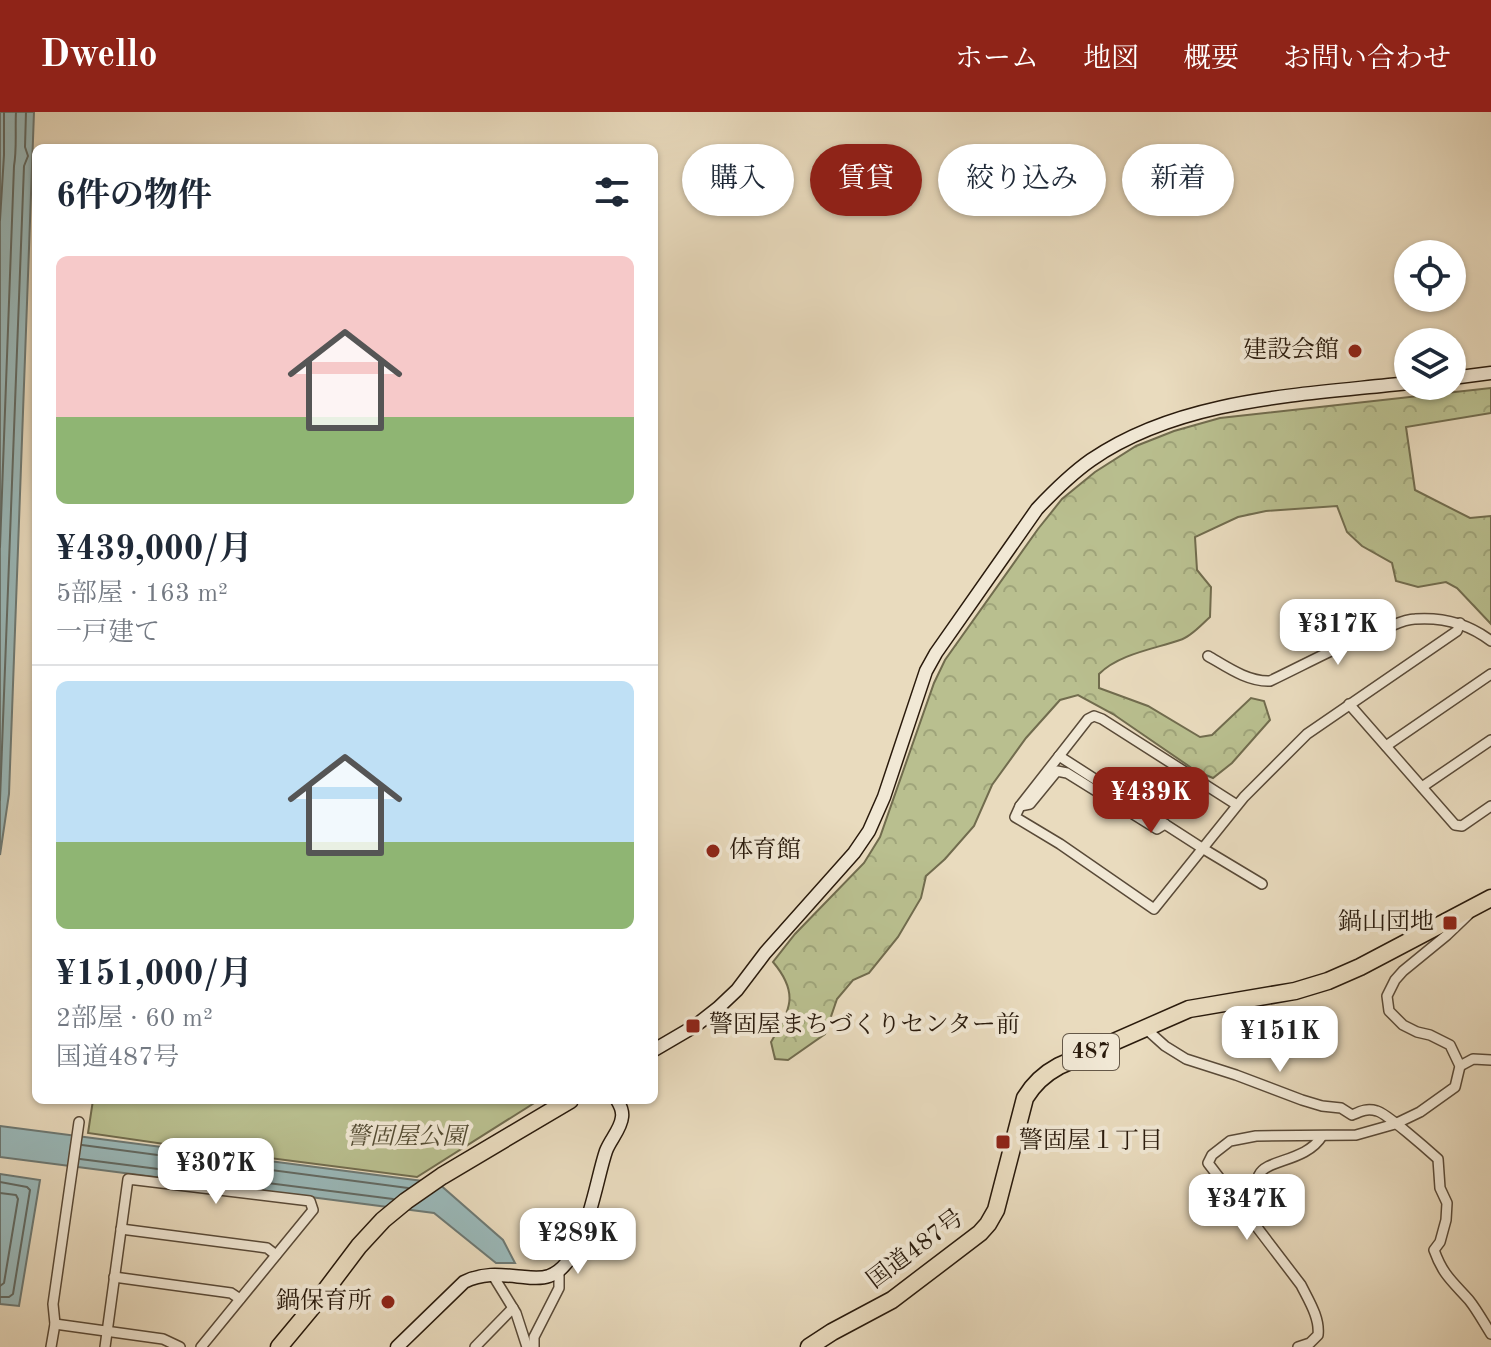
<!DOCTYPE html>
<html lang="ja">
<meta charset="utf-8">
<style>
body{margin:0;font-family:"Old Standard TT","Noto Serif JP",serif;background:#f2f2f3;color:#1f2937;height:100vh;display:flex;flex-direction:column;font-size:30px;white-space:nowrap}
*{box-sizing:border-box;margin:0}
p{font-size:26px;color:#747a83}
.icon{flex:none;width:44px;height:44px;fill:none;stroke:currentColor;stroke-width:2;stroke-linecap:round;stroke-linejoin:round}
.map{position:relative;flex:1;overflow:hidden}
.sheet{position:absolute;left:32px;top:32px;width:626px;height:960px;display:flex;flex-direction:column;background:#fff;border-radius:12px;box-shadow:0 2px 6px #0004}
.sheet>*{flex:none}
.hud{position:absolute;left:682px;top:32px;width:688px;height:72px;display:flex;gap:16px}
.controls{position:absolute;left:1394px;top:128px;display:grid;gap:16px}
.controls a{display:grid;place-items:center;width:72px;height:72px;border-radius:50%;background:#fff;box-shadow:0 2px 6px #0004;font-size:40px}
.price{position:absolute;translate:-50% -68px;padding:0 18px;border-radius:16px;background:#fff;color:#222;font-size:26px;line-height:52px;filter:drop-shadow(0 2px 4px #0008)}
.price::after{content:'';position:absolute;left:50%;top:48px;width:24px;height:18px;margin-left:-12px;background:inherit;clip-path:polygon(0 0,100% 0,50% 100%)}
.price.selected{background:#8f2418;color:#fff}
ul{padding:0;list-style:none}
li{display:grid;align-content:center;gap:16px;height:424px;padding:0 24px}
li+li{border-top:2px solid #e0e1e3}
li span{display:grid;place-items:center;height:248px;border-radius:12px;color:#555}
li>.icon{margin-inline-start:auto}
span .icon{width:144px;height:144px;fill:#fffc;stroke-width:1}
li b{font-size:34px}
h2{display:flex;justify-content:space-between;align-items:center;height:96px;padding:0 24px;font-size:34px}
.pill{padding:0 28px;border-radius:36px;background:#fff;box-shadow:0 2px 6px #0004;font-size:28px;line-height:72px}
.pill.selected{background:#8f2418;color:#fff}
header{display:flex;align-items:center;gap:48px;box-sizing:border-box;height:112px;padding:0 40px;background:#8f2418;color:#fff}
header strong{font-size:38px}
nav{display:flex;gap:44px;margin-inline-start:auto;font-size:28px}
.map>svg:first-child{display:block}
</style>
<header>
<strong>Dwello</strong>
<nav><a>ホーム</a><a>地図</a><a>概要</a><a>お問い合わせ</a></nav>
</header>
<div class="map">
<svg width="1491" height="1235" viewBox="0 0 1491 1235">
<defs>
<pattern id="forest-crowns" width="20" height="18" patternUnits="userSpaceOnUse" patternTransform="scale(2)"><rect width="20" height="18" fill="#b9bf8f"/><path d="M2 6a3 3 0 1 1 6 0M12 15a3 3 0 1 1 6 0" fill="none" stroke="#9fa47a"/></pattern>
</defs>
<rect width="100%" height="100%" fill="#e9dbbe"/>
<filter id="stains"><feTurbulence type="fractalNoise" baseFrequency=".0025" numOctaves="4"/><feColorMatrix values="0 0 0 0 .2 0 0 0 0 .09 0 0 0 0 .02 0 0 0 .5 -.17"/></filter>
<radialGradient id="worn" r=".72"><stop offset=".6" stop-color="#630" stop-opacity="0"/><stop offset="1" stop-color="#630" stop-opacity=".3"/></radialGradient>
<path fill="url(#forest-crowns)" stroke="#716c4e" stroke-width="2" d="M1491 276V301L1406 315 1415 378 1470 406 1491 404V512L1457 476 1446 470 1418 475 1396 469 1392 451 1362 434 1347 420 1337 394 1266 399 1238 405 1195 425 1197 458 1211 475 1210 505C1202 512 1191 525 1180 528 1154 537 1119 542 1099 562V576L1148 594 1200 625 1212 623 1251 586 1264 589 1270 608 1232 651 1213 666 1196 659 1113 602 1078 583 1060 588 1026 626 992 673 974 714 945 747 926 764 921 786 898 825 869 861 853 868 837 887 825 922 788 948 775 947 771 930C790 898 800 882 773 850L795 822 864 751 880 725 934 571 945 548 1038 417 1062 387 1095 360 1136 334 1174 319 1220 306Z"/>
<polygon fill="#b9bf8f" stroke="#716c4e" stroke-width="2" points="93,988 539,988 417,1065 192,1036 88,1021"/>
<g fill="#9ab9ba" stroke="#6d7974" stroke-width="2">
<polygon points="0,0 34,0 9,682 0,743"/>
<polygon points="0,1014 438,1071 503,1128 515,1151 496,1151 434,1101 0,1045"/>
<polygon points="0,1062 40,1068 19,1194 0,1192"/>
</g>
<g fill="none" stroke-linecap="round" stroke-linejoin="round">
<g stroke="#626a63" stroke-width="2">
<polyline points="0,108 4,43 4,0"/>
<path d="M0 435 14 54C17 37 15 18 16 0"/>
<polyline points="0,688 24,54 28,44 25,35 26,0"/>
<polyline points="82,1033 408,1076"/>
<polyline points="80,1047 393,1087"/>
<polyline points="0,1070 27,1075 30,1078 13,1182 9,1185 0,1185"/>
<polyline points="0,1081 16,1083 18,1087 4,1171 0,1174"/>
</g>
<g stroke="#594a38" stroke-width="12">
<g id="street">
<path d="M1208 544C1227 555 1248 570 1270 569 1310 550 1349 528 1391 514 1398 511 1407 507 1415 507 1443 505 1469 512 1491 529"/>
<polyline points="1349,592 1455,713 1462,714 1491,694"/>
<polyline points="1386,634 1491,562"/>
<polyline points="1059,644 1202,736 1262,772"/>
<polyline points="1422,675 1491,628"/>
<polyline points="1237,693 1102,607 1094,604 1088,607 1020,694 1015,705 1060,732 1154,797 1244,685 1307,622 1457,519 1460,511"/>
<polyline points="1020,694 1030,692 1057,659 1067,661 1157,717 1165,712"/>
<path d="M1145 916 1165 934 1186 947 1236 963 1302 988 1322 994 1341 996 1352 1003C1361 999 1367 996 1377 999 1386 1001 1428 1038 1438 1047L1440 1076 1447 1091 1446 1108 1440 1130 1434 1138C1443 1163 1452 1169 1469 1188 1477 1198 1484 1211 1491 1222"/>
<polyline points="1460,954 1473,947 1491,948"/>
<path d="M1254 1081C1255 1076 1256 1069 1259 1063 1266 1047 1306 1050 1322 1024"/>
<polyline points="121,1117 267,1136 276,1143"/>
<polyline points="492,1162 516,1201 527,1235"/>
<polyline points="114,1165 231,1181 240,1187"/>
<polyline points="55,1212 163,1227 180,1235"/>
<polyline points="51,1235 55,1212 53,1192 79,1010"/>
<polyline points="105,1235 128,1067 310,1089 313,1098 201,1235"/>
<polyline points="475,1235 513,1196"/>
<polyline points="534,1235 534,1225 559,1176 559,1159"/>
<path d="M1298 1235 1310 1231 1318 1223C1320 1206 1309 1189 1301 1173L1208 1051 1212 1043 1230 1029 1256 1024 1356 1023 1395 1012 1420 1000 1455 975 1460 954 1450 933 1430 923 1417 920 1403 913 1389 899 1387 884 1395 868 1403 859 1447 823 1468 803"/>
</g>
</g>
<g stroke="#291a0c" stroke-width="15">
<g id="secondary">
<polyline points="1452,266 1491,261"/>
<path d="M654 938 695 914 718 896 737 878 765 841 854 741 869 719 884 685 926 559 936 541 1037 397C1054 379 1071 362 1091 348 1181 286 1302 283 1408 271"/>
<path d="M397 1235 464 1170C484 1160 502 1163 524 1165 532 1166 541 1167 549 1164 585 1152 595 1071 606 1039 610 1028 621 1017 622 1005 623 999 620 993 617 988"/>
</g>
</g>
<g stroke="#291a0c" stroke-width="19">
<g id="highway">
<polyline points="279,1235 319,1187 359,1134 383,1108 406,1089 442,1064 570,988"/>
<path d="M809 1235 832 1220 892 1188 980 1121 988 1112 996 1098 1025 986C1034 971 1044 962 1059 954L1189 897 1295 879 1328 869 1360 855 1491 786"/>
</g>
</g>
<use href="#street" stroke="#f1e8d5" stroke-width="9"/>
<use href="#secondary" stroke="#f1e8d5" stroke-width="12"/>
<use href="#highway" stroke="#e9dbbe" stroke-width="16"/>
</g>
<g fill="#8f2418" stroke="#f1e8d5" stroke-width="3">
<circle cx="1355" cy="239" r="8"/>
<circle cx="713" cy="739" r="8"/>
<rect x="1442" y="803" width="16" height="16" rx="4"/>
<rect x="685" y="906" width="16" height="16" rx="4"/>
<rect x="995" y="1022" width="16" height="16" rx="4"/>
<circle cx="388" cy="1190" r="8"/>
</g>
<g text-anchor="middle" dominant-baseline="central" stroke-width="8" stroke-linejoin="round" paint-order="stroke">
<rect fill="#f1e8d5" stroke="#655848" stroke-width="2" x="1063" y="922" width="56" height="36" rx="6"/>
<g font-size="22" font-weight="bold" fill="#291a0c">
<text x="1091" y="940">487</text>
</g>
<g font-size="24" fill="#291a0c" stroke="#f1e8d5" text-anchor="end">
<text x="1339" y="239">建設会館</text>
<text x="729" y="739" text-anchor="start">体育館</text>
<text x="1434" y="811">鍋山団地</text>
<text x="709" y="914" text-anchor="start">警固屋まちづくりセンター前</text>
<text x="1019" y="1030" text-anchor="start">警固屋１丁目</text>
<text x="372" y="1190">鍋保育所</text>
</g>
<g font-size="24" font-style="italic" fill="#544c33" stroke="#f1e8d5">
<text x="406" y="1026">警固屋公園</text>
</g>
<g font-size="24" fill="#291a0c" stroke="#f1e8d5">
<text transform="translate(916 1138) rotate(-37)">国道487号</text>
</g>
</g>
<rect width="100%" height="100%" filter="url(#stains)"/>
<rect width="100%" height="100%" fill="url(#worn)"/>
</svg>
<div class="controls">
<a><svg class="icon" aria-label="locate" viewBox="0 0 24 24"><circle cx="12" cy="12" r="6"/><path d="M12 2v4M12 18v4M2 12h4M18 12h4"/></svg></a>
<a><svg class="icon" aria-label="layers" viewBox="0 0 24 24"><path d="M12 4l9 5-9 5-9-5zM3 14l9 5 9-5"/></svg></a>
</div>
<b class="price" style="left:1338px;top:555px">¥317K</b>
<b class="price selected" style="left:1151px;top:723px">¥439K</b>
<b class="price" style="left:1280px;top:962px">¥151K</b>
<b class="price" style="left:216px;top:1094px">¥307K</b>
<b class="price" style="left:1247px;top:1130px">¥347K</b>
<b class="price" style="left:578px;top:1164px">¥289K</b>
<div class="hud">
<a class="pill">購入</a>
<a class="pill selected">賃貸</a>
<a class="pill">絞り込み</a>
<a class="pill">新着</a>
</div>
<section class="sheet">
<h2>6件の物件<svg class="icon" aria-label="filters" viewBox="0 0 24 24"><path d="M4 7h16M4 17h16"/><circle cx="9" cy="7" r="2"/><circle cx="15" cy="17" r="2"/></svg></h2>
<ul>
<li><span style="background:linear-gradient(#f6c9c9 65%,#8fb573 0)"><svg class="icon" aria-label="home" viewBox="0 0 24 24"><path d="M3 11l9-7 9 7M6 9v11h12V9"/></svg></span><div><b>¥439,000/月</b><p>5部屋 · 163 m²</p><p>一戸建て</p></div></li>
<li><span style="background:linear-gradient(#bfe0f5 65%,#8fb573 0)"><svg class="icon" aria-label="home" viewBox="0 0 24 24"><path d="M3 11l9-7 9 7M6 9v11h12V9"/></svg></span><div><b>¥151,000/月</b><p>2部屋 · 60 m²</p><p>国道487号</p></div></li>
</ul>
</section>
</div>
